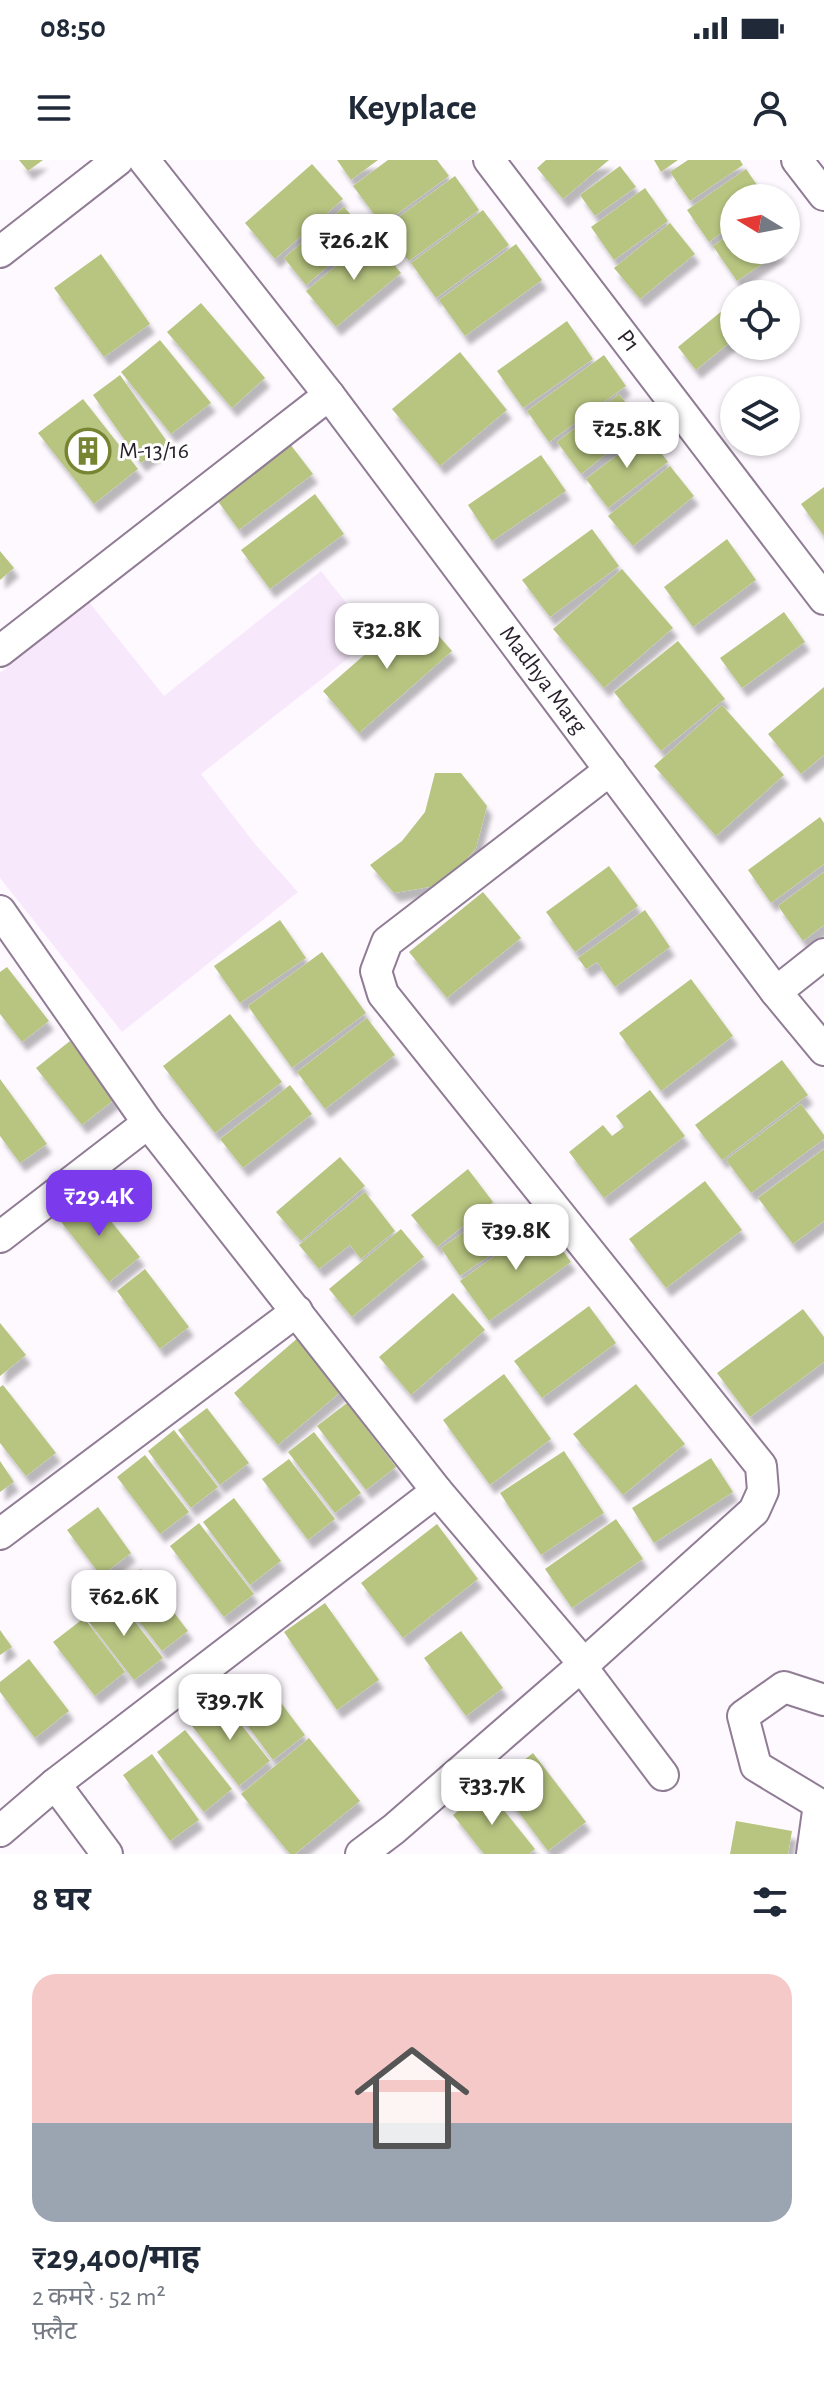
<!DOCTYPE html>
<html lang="hi">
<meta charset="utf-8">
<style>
body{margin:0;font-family:"Alegreya Sans","Noto Sans Devanagari",sans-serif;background:#f2f2f3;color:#1f2937;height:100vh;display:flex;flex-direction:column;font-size:30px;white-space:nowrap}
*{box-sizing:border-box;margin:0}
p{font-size:26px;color:#747a83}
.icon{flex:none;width:44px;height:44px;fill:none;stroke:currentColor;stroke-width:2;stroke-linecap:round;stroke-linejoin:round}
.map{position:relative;height:1694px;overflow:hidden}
.panel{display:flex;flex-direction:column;background:#fff;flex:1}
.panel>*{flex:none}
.needle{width:52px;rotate:280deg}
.buttons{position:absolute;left:720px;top:24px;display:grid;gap:16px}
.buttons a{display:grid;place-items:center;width:80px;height:80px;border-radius:50%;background:#fff;box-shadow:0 2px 6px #0004;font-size:40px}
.price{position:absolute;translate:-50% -68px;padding:0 18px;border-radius:16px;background:#fff;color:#222;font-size:26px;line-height:52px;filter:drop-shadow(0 2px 4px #0008)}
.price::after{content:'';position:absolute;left:50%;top:48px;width:24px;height:18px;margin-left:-12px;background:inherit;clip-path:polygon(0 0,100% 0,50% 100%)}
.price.selected{background:#7c3aed;color:#fff}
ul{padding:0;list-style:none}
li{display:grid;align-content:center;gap:16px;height:424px;padding:0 32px}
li+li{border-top:2px solid #e0e1e3}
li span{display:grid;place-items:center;height:248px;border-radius:24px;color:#555}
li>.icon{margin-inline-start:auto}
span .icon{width:144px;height:144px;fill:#fffc;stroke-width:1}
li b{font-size:34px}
h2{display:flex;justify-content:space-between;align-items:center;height:96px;padding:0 32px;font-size:34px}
.status{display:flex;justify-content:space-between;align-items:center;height:56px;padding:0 40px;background:#fff;direction:ltr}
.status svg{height:22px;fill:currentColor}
header{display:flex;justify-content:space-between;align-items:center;height:104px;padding:0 32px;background:#fff;font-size:36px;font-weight:700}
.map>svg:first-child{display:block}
</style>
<div class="status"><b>08:50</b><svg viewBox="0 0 49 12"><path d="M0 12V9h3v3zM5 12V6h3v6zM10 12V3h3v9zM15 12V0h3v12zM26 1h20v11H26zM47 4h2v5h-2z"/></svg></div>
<header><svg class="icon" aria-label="menu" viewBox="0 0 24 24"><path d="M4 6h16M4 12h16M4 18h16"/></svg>Keyplace<svg class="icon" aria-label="person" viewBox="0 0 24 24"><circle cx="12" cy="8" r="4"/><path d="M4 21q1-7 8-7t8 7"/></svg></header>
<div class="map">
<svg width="824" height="1694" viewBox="0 0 824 1694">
<defs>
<filter id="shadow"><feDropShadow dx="5" dy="9" stdDeviation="2" flood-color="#0004"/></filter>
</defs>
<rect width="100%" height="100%" fill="#fef9ff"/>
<polygon fill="#f8e8fc" points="321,411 374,478 201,614 255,684 298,732 122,872 0,718 0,513 89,442 164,536"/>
<g fill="#b7c580" filter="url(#shadow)">
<polygon points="19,0 43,0 28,11"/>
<polygon points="337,0 378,0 351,20"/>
<polygon points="388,0 437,0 449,16 382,65 353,26"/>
<polygon points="546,0 609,0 563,39 537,8"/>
<polygon points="654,0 678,0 661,12"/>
<polygon points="688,0 740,0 743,5 690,41 670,12"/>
<polygon points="312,4 343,39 275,99 245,63"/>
<polygon points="620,6 636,27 595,56 580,35"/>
<polygon points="746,9 766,38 734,38 734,64 709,82 687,50"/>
<polygon points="455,16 479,50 409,101 385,67"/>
<polygon points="645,28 668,61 614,100 591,67"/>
<polygon points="344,47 367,73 306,125 284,98"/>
<polygon points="483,50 509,85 436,138 411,103"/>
<polygon points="670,63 695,94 640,139 614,108"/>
<polygon points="734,71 734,90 783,90 737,121 713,86"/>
<polygon points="371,77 401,113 336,167 306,131"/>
<polygon points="516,84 542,120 465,176 439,140"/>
<polygon points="101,94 150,164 104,197 54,128"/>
<polygon points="201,143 265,218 232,248 167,172"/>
<polygon points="723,150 734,165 734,179 696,210 678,187"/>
<polygon points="567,161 593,199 523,248 497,211"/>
<polygon points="160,180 211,243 171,274 121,212"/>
<polygon points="460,192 507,250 440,306 392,249"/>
<polygon points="604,195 626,226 549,282 527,251"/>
<polygon points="120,215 168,283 141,303 93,235"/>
<polygon points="619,234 643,265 581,314 557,282"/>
<polygon points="83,239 138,309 94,344 38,273"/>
<polygon points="646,273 668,302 608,348 586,319"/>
<polygon points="290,284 313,314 239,370 217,340"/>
<polygon points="541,295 566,331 492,381 468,345"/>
<polygon points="670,306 694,336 633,386 608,356"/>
<polygon points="824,327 824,376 801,344"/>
<polygon points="315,334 344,374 270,429 241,390"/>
<polygon points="592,369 619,406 550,457 522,420"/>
<polygon points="727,379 756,420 693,467 664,427"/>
<polygon points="0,391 14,408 0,420"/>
<polygon points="622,409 673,468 604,528 553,469"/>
<polygon points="416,450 452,491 359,573 323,531"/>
<polygon points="784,452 805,482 742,528 720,498"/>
<polygon points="678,481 725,539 661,591 614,532"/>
<polygon points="824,527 824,595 801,614 768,574"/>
<polygon points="722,545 784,615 716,676 654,606"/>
<polygon points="435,613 461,613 487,646 476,688 446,724 394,733 370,705 402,681 425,652"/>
<polygon points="820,657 824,663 824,704 771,743 748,710"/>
<polygon points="609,706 638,746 575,792 546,752"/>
<polygon points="824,712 824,765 803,781 778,746"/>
<polygon points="483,732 521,778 447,838 409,792"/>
<polygon points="645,750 670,787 615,827 597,802 586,809 578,798"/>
<polygon points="280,760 306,798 240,843 214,806"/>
<polygon points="322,792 366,853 292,908 248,846"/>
<polygon points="7,807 49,861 22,882 0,854 0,812"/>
<polygon points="691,819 733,876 661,931 619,873"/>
<polygon points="230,854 282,922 215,973 163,906"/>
<polygon points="367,858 395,895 325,949 297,912"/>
<polygon points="70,881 115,939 82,965 36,908"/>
<polygon points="782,900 808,935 722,1000 695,965"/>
<polygon points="0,919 47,984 20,1003 0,976"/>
<polygon points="290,925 312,954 243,1008 220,979"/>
<polygon points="650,930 685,976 604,1038 569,992 603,965 612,976 624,967 616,956"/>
<polygon points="801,944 824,975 824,979 751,1033 726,1000"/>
<polygon points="824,989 824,1061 793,1084 758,1038"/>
<polygon points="340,997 365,1026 301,1081 276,1052"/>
<polygon points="468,1009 493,1042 437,1087 411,1055"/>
<polygon points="705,1021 742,1070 666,1128 629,1079"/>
<polygon points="365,1032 395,1071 361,1099 350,1085 319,1109 299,1085"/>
<polygon points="88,1033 140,1097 109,1122 58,1058"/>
<polygon points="505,1044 524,1072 460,1116 441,1088"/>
<polygon points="542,1062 571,1102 489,1161 460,1121"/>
<polygon points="401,1069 424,1097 352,1157 329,1129"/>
<polygon points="145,1109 189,1167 160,1189 117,1131"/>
<polygon points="453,1133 485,1170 411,1235 379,1197"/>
<polygon points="589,1146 616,1183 542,1238 514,1201"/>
<polygon points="803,1149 824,1177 824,1202 750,1257 717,1213"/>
<polygon points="0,1163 26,1195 0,1216"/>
<polygon points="299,1177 344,1229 278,1285 234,1233"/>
<polygon points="504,1214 551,1279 490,1325 443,1260"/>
<polygon points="636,1224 685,1284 623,1335 573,1274"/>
<polygon points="3,1225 56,1293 26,1316 0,1283 0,1227"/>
<polygon points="347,1243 396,1307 366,1330 317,1266"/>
<polygon points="207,1248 249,1303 220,1325 178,1270"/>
<polygon points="174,1270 218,1327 191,1348 148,1291"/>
<polygon points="314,1272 361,1333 335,1353 288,1292"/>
<polygon points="564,1291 604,1353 541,1395 500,1333"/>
<polygon points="145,1295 189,1352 160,1374 117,1317"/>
<polygon points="711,1298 733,1332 654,1383 632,1348"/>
<polygon points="289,1299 335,1359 308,1380 262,1319"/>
<polygon points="0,1301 14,1322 0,1332"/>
<polygon points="234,1338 281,1401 250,1425 203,1362"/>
<polygon points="98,1347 131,1393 101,1416 67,1370"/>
<polygon points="616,1359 643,1399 572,1448 545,1409"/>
<polygon points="199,1363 254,1434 224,1457 170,1386"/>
<polygon points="437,1364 478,1419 403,1478 361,1423"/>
<polygon points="141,1409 188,1471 162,1491 114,1429"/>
<polygon points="115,1436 163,1498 134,1520 86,1458"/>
<polygon points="325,1443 379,1520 337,1550 284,1472"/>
<polygon points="84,1458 125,1512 95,1536 53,1482"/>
<polygon points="0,1470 12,1487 0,1495"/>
<polygon points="461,1471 503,1528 466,1556 424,1498"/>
<polygon points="29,1499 69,1551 35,1578 0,1532 0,1522"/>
<polygon points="260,1515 305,1575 273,1600 228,1539"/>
<polygon points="220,1538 270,1601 239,1626 189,1562"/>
<polygon points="185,1570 232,1629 204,1652 157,1592"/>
<polygon points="309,1578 360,1641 295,1694 290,1694 241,1634"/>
<polygon points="533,1593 586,1662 548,1691 496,1622"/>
<polygon points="152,1594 199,1660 170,1681 123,1615"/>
<polygon points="486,1628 535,1689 529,1694 484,1694 453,1655"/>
<polygon points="736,1661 792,1671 788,1694 730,1694"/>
</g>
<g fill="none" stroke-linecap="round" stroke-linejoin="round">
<g stroke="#907c95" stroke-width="34">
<g id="minor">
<polyline points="144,0 329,235 776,832 824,890"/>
<polyline points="489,0 824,439"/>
<polyline points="797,0 824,35"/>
<polyline points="0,92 118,0"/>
<polyline points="0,491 329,235"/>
<polyline points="0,751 148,963 437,1331 584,1504 394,1669 361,1694"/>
<polyline points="776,832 824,794"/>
<polyline points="0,1077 148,963"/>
<polyline points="0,1374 297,1151"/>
<polyline points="584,1504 754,1351 763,1331 761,1306 383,834 376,811 387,782 610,610"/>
<polyline points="581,1506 663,1615"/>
<polyline points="55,1624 107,1694"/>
<polyline points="0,1671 55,1624 437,1331"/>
<polyline points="812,1694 819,1644 756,1606 743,1556 784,1527 824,1540"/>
</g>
</g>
<use href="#minor" stroke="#fff" stroke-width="30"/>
</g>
<defs>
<g id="building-ring" transform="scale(2.3)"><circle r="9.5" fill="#fff" stroke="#778533" stroke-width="1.5"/><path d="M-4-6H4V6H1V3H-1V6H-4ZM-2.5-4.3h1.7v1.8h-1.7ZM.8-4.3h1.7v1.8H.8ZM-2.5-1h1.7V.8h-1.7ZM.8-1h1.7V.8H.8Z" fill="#778533"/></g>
</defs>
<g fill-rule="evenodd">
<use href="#building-ring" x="88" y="291"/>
</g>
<g text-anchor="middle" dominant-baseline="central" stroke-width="6" stroke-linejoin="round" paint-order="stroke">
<g font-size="24" fill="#271f29" stroke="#fff">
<text transform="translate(628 181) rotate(53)">P1</text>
<text transform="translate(543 520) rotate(53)">Madhya Marg</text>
</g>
<g font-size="24" fill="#271f29" stroke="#fff" text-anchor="start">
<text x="119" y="291">M-13/16</text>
</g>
</g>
</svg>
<div class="buttons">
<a><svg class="needle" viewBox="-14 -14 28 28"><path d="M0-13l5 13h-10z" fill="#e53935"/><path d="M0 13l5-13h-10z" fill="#747a83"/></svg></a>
<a><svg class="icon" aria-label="locate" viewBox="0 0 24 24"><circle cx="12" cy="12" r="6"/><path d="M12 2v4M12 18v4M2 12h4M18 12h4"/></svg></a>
<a><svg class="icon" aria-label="layers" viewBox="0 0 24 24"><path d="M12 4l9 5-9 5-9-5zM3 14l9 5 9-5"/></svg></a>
</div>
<b class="price" style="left:354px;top:122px">₹26.2K</b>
<b class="price" style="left:627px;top:310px">₹25.8K</b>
<b class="price" style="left:387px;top:511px">₹32.8K</b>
<b class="price selected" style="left:99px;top:1078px">₹29.4K</b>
<b class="price" style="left:516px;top:1112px">₹39.8K</b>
<b class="price" style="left:124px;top:1478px">₹62.6K</b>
<b class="price" style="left:230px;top:1582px">₹39.7K</b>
<b class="price" style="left:492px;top:1667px">₹33.7K</b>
</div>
<section class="panel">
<h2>8 घर<svg class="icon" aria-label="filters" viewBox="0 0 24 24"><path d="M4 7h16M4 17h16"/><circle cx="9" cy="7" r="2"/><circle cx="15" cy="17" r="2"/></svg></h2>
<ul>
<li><span style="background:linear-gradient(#f6c9c9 60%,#9aa5b1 0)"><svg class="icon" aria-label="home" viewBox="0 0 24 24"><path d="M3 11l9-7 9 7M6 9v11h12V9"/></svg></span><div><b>₹29,400/माह</b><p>2 कमरे · 52 m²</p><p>फ़्लैट</p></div></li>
</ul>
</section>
